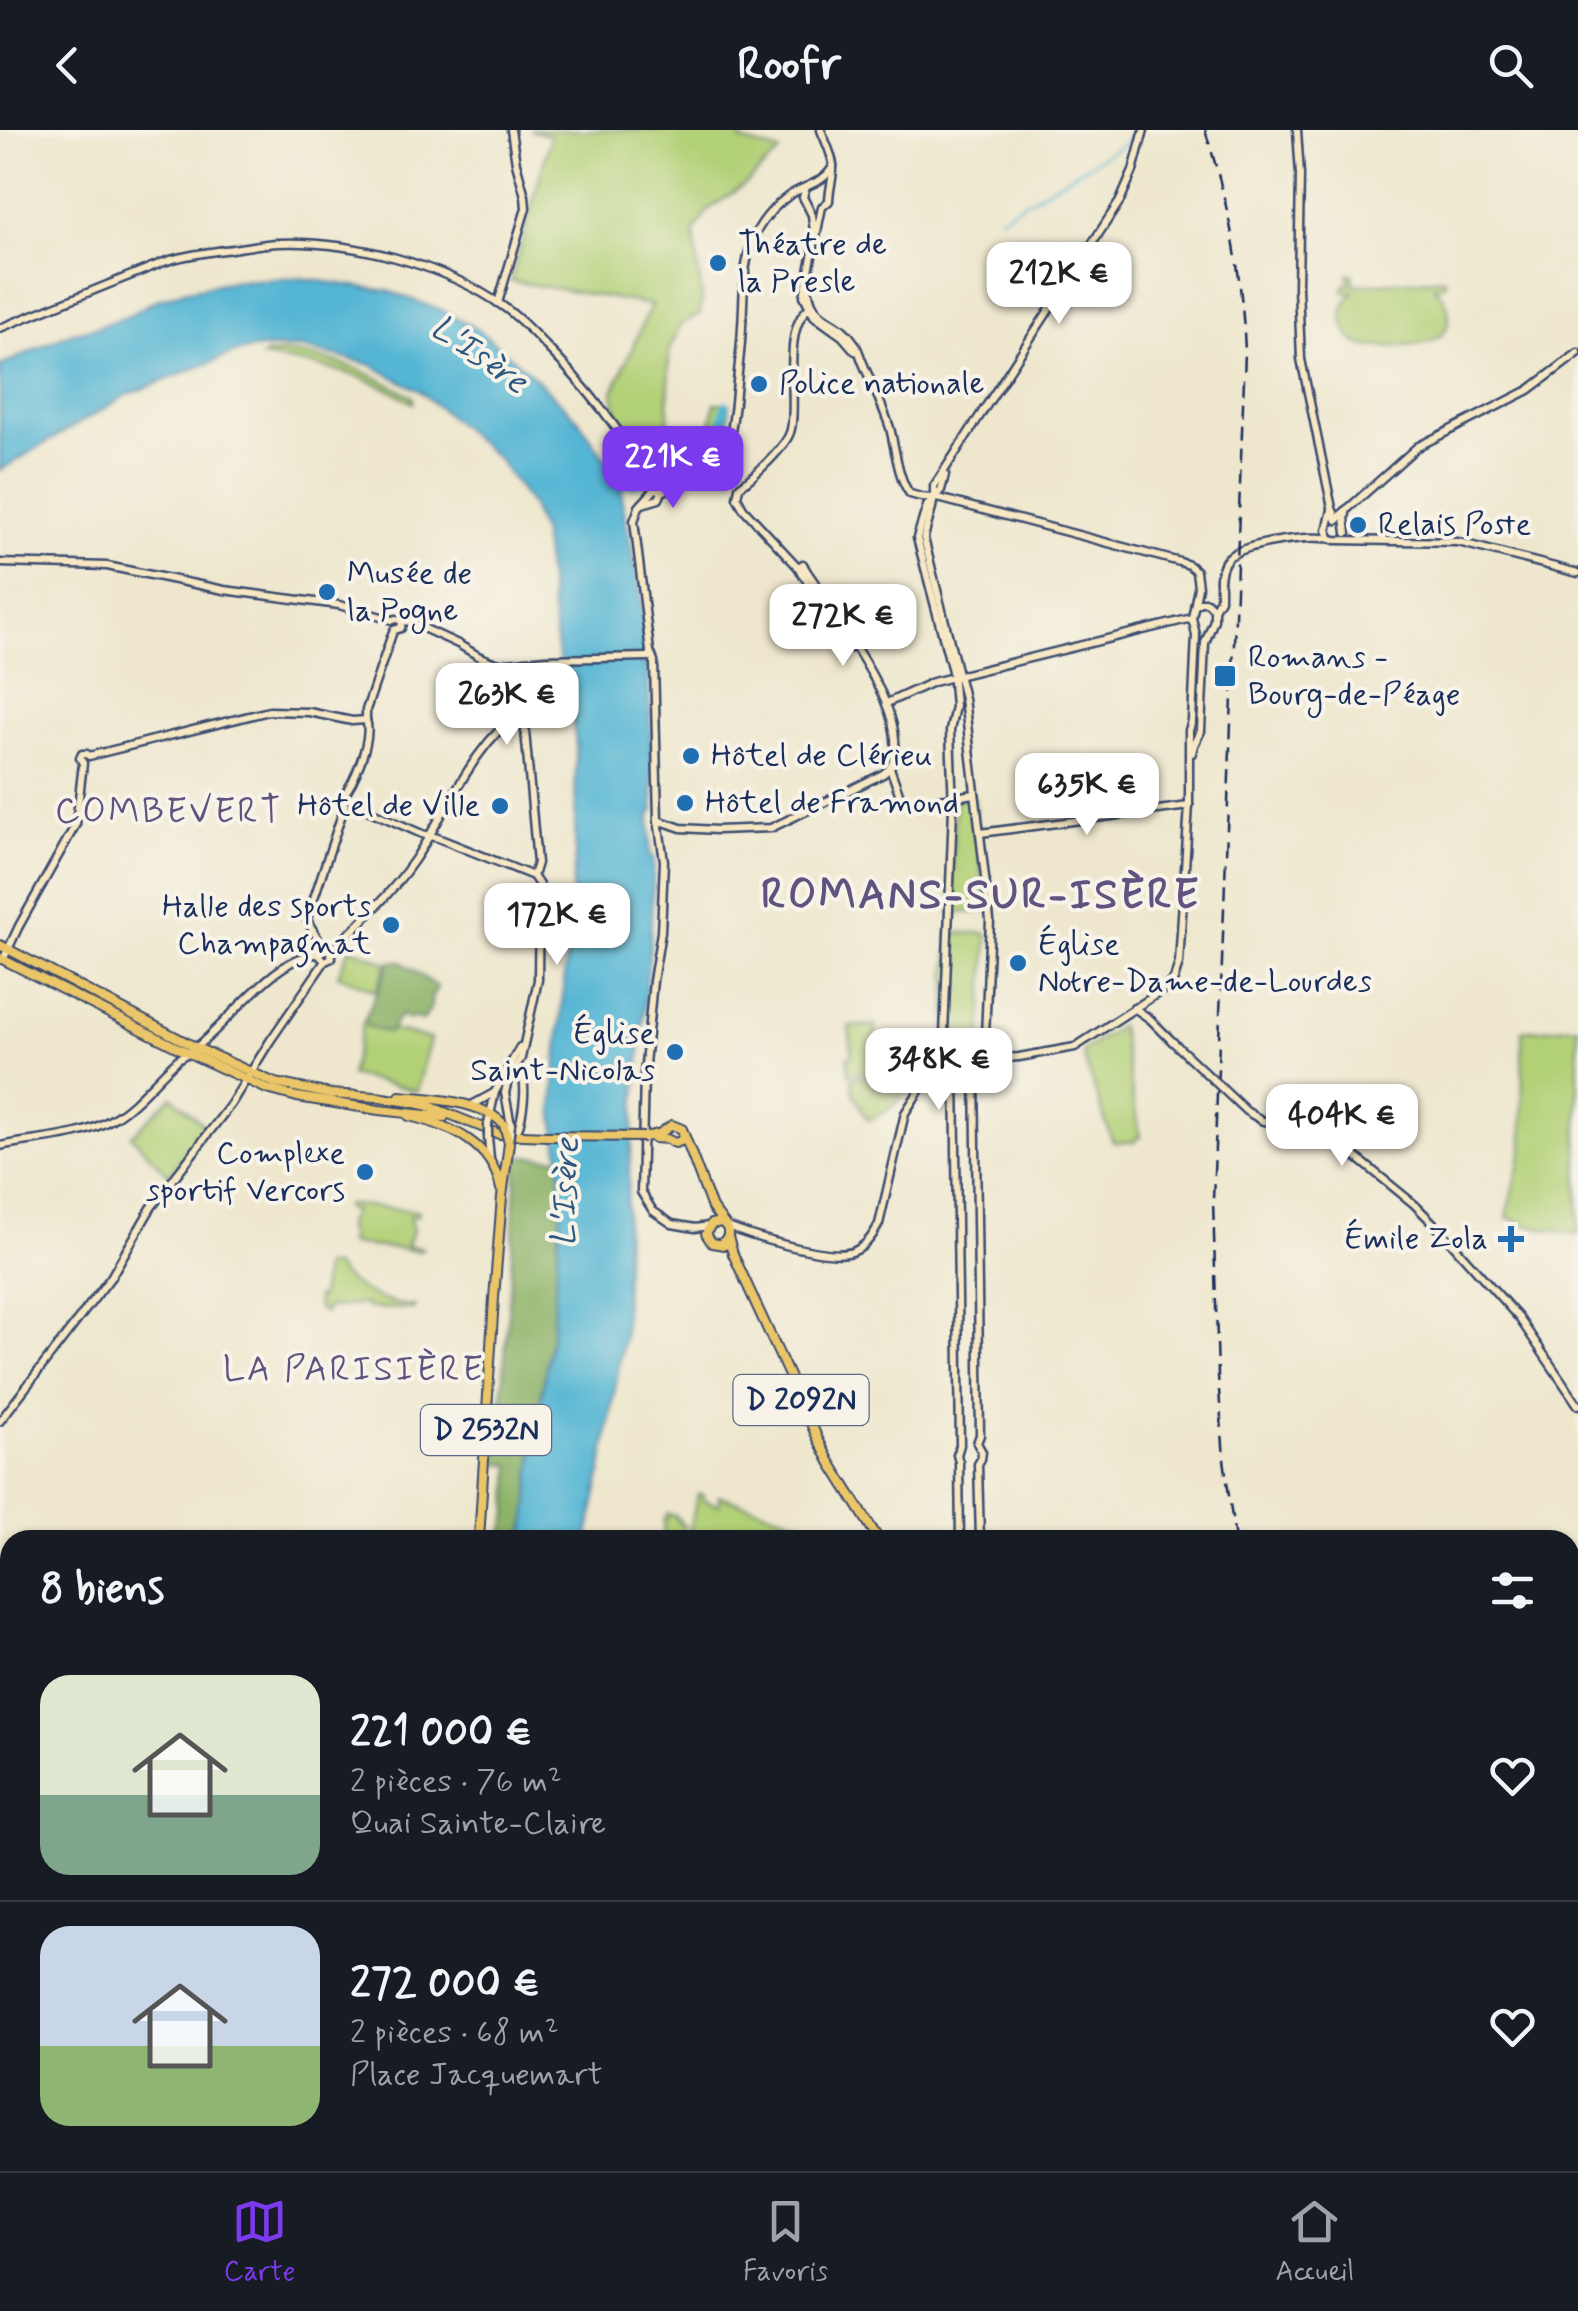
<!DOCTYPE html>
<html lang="fr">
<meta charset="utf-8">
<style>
body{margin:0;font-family:Mynerve,sans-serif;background:#242831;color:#f1f3f6;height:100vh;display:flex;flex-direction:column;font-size:38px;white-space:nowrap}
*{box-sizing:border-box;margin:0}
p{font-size:32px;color:#9ea1a6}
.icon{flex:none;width:55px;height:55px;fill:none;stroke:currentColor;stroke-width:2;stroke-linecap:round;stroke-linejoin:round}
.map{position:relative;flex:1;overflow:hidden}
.sheet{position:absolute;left:0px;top:1400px;width:1580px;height:642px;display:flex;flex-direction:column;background:#171b24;border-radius:30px 30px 0 0;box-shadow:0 2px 8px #0004}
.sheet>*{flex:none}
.price{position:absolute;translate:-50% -85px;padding:0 22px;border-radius:20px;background:#fff;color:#222;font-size:32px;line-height:65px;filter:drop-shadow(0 2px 5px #0008)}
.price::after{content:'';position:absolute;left:50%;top:60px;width:30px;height:22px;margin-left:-15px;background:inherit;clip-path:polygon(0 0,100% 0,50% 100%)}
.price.on{background:#7c3aed;color:#fff}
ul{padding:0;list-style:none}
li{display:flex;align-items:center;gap:30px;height:250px;padding:0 40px}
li+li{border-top:2px solid #363941}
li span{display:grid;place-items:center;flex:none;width:280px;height:200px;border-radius:30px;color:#555}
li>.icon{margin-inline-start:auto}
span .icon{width:120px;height:120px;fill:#fffc;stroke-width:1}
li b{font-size:42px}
h2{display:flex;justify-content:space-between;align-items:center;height:120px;padding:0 40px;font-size:42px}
header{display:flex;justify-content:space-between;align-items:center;height:130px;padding:0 40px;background:#171b24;font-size:45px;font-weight:700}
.dock{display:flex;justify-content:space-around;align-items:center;height:140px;border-top:2px solid #363941;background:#171b24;font-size:28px;color:#9ea1a6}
.dock a{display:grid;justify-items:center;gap:5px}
.dock .on{color:#7c3aed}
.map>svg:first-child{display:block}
</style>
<header><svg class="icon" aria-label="back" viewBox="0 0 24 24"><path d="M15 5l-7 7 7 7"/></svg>Roofr<svg class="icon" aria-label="search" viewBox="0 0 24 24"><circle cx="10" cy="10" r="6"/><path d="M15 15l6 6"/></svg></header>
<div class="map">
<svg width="1578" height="2041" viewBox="0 0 1578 2041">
<rect width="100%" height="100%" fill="#f7f3e8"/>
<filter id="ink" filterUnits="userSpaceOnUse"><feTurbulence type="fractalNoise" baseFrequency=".01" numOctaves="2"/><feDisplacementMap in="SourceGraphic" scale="20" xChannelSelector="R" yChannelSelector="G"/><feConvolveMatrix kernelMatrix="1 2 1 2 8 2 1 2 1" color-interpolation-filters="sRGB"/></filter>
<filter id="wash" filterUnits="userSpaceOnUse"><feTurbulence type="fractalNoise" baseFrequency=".0048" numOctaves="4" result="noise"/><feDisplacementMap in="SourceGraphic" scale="40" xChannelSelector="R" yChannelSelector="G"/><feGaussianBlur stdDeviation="2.25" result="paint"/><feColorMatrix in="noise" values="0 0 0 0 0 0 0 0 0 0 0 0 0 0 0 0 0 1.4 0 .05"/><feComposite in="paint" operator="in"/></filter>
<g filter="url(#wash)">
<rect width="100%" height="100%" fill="#eee7cd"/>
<g fill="#b2d076" stroke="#66806a" stroke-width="2.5">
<path d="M530 0H741L740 7 742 11 780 22 747 53 708 80 694 102 702 170 700 184 680 195 669 221 668 292 687 308 679 317 709 306 715 273 730 274C726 341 707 343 648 360L642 332 651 327 638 324 617 286 613 262 651 175 511 151 551 6Z"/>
<path d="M1348 144H1353L1354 155 1445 148V154L1434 157C1453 171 1456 203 1429 212 1416 216 1371 219 1359 214 1352 211 1347 204 1345 197 1339 182 1344 173 1354 162H1344V155H1349Z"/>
<path d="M289 223C339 230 369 241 413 267V273C363 241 320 236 262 227L267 224Z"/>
<polygon points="974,667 986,781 951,783 955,669"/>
<polygon points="949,803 986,803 988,807 981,912 979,911 981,914 979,916 969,911 956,913 950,917 946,902"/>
<polygon points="350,817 387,833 376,861 338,845"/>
<polygon points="363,893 430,909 417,961 350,945"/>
<polygon points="875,895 878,942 849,944 847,927 852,926 849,897"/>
<polygon points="1120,896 1140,1007 1137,1007 1135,1012 1115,1012 1112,1010 1083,926 1084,920"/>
<polygon points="1578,896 1578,1104 1530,1096 1507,1087 1523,1019 1522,901"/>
<path d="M904 944C906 973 892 979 868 990L854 964 852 948Z"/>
<polygon points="172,966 206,997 169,1045 131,1006"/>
<path d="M346 1074 418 1081 417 1086H409L413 1101 406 1116 422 1118 421 1121 348 1114V1110H351C345 1100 346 1090 354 1081L346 1079Z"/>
<path d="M324 1136 334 1137C355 1160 384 1175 415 1176L413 1179 367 1178 366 1174 325 1178V1183L318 1179 316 1167H320Z"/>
<polygon points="698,1364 703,1365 703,1370 719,1375 719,1366 800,1391 797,1410 663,1410 664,1389 667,1389 667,1384 676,1386 676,1389 680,1390 679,1394 684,1395 682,1405 688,1406"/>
</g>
<g fill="#8db267" stroke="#547062" stroke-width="2.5">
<path d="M400 831 437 857 434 865H431C433 877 429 881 423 891L413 887 409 890 402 885C394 889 395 898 388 903L367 896 364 891 390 832Z"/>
<path d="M517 1026 560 1028 561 1079 552 1201 535 1306 527 1389 523 1410H501L508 1384 511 1335 498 1334C504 1231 513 1129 517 1026Z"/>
</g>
<polygon fill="#55b6d4" stroke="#387299" stroke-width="2.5" points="299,148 388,161 443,181 480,201 531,244 578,289 622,354 622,371 641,465 646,517 642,532 648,537 654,680 650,684 650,726 654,727 650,814 626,1077 624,1204 601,1344 587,1410 523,1410 527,1389 535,1306 552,1201 561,1079 560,1028 553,978 575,727 576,613 566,551 557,521 542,404 530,374 498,329 420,261 369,234 301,218 260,218 237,222 127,265 0,340 0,236 70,203 97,197 126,187 154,171 184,161 232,151"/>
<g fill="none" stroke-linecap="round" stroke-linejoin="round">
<polyline stroke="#55b6d4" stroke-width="2.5" points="1000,87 1129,11 1133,0"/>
<polyline stroke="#55b6d4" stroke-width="9" points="612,353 635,353 709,329 717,319 726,275"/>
</g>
</g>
<g filter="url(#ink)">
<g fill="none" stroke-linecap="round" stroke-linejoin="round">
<g stroke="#3b4b6f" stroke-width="11">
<g id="secondary">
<path d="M821 0C825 11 832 24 833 35 834 46 829 59 829 71L822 77 804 166 814 186 842 206 855 221"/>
<polyline points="1297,0 1300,45 1298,157 1301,229 1332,378 1337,390"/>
<polyline points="806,57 803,67 812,85 814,101"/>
<path d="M807 146C809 197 834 182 854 212 858 218 860 226 863 233 872 255 883 276 890 298 895 317 898 349 910 364L921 367 942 369 1180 432 1189 435 1196 441 1198 457 1192 488 1196 505 1192 591 1189 600V676"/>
<polyline points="498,173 526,78 525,66 516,33 511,0"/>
<path d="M0 198 164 132C184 125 203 123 224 120 242 118 260 114 277 113 350 110 444 134 504 177 518 187 531 200 543 213 587 257 624 305 656 358L662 362"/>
<polyline points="945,345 941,360 927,376 917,408 952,541 955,576 950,601 953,678 944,905 950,923"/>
<path d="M642 374 659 369 662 362 715 338C731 321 732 295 735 273 737 247 741 222 742 196 744 169 742 139 752 112 759 93 774 76 790 65 806 54 824 54 833 36"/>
<polyline points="1347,379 1345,388 1347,403"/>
<polyline points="1338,390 1342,384 1417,317 1529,260 1578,223"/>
<polyline points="1330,407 1327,400 1332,380"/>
<polyline points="0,433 107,436 224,460 339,475 392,490"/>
<polygon points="803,434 806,440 801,442 798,437"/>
<path d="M798 437 743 378 737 367 739 357C753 347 788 316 791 299 798 270 781 199 809 178"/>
<polyline points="806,440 841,491"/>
<polyline points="801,442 836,495"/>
<path d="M1220 450C1221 442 1222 434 1228 428 1243 413 1317 403 1336 410L1458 412 1578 443"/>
<polyline points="1195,476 1200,472 1207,472 1214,479"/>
<polyline points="393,490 396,489 410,492 458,514 480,527 498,534 546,529 649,527"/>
<path d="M844 499C865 532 911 599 890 638"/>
<polyline points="840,501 836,496 841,492 845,498 840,501 851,518"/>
<polyline points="650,521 654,531 658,690 664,731 661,802 653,851 644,945 641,1062 653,1081 672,1094 695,1098 709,1096"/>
<polyline points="650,521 634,391 639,377 656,358"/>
<polyline points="525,531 525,601 537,733 533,746"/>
<polyline points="887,573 933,552 1192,488"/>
<polyline points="366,590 366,580 392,504 394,500 401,498 402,492"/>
<polyline points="1192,623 1194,615 1201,601 1205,513 1214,490 1214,479 1220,469 1220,446"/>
<polyline points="89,626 269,581 309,582 352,591 366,590"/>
<polyline points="890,638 903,674 975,664"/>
<polyline points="354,674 422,704 438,708 533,746"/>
<polyline points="658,690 681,698 717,700 771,698 883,644 890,638"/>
<polyline points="980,703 1189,676"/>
<path d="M331 821C361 793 391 764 415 729 449 678 473 614 524 579"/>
<polyline points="3,830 19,796 76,694 83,633 80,628 82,624 87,624"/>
<path d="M325 831 320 826C326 813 311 801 307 789L345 675 342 667C354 654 373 608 366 590"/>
<polyline points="1134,878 1150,889 1172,911"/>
<circle cx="965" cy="930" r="16"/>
<path d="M980 922 985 906 990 790 964 568 924 408C928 390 935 375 934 356L1120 71 1133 41 1144 0"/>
<polyline points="981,927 991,929 1019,927 1075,917 1163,860 1174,849 1179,833 1189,675"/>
<polyline points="955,943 960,1315 957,1325 959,1332 960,1410"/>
<polyline points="975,943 980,1305 977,1313 982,1322 981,1329 978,1334 980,1410"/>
<polyline points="470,976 494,963"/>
<polyline points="1263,991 1308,997 1311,994 1316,994 1319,1001 1328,1004 1414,1074 1443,1103 1519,1188 1578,1275"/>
<polyline points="488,994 495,962 520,917"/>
<polyline points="511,995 505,963 508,950 521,928 538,850 539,755 533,746"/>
<polyline points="1308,997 1311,1005 1315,1005 1319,1001"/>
<path d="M514 1006C522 996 528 956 521 945 520 942 517 941 515 939"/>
<polyline points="488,1007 490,1029"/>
<path d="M0 1016C37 1008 79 1009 112 989 136 975 154 951 175 932 180 926 188 924 194 919 227 895 278 822 320 824"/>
<path d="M728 1097C753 1107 828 1130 852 1122 864 1118 873 1106 879 1094L905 983 928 947 949 927"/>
<polyline points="0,1291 111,1147 151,1078 231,974 270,911 325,831 332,828 330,820 322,820"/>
<polyline points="0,1431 10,1434"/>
</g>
</g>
<g stroke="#3b4b6f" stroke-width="12">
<g id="primary">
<polyline points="0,815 197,918 275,953 330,964 376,967 410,972 429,976 499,1004 548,1006"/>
<polyline points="0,828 178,918 267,959 297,967 379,980 444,987"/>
<path d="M400 966C430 968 484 971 504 995"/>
<path d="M409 986C451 996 492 1013 501 1059"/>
<polyline points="644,1007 659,1004 672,995 682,999 712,1078 728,1099 728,1107 722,1113"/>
<polyline points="654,1008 667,1009 675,1013 681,1011 683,1006"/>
<polyline points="721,1092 711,1094 706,1104 712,1113 724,1115"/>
<polyline points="728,1107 733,1124 818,1309 830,1332 879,1410"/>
<polyline points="479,1410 494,1168 502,1067 509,1013"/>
<polyline points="1280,2032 1285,2041"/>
<polyline points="260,2041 260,2032"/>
</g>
</g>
<use href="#secondary" stroke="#f7e8c3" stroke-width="6"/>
<use href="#primary" stroke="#ebc669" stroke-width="8"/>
<g stroke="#1b2f5e" stroke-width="2.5" stroke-dasharray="15 8" stroke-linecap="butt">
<path d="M1205 0C1229 75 1242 143 1245 222L1213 1070 1218 1246 1224 1329 1235 1410"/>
<polyline points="1432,2032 1436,2041"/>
</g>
<g stroke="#3b4b6f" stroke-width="11" stroke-linecap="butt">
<g id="secondary-bridge">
<polyline points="1172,911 1246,981 1263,991"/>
<polyline points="488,1007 488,994"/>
<polyline points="509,1011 511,995"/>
</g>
</g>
<g stroke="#3b4b6f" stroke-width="12" stroke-linecap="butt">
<g id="primary-bridge">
<polyline points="504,995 509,1013"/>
<polyline points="548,1006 644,1007"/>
</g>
</g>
<use href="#secondary-bridge" stroke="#f7e8c3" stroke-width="6"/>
<use href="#primary-bridge" stroke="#ebc669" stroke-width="8"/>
</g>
</g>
<g fill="#1f6fb2" stroke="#f7f3e8" stroke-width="4">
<circle cx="718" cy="133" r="10"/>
<circle cx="759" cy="254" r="10"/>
<circle cx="1358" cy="395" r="10"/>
<circle cx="327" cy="462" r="10"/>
<rect x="1213" y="534" width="24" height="24" rx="5"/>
<circle cx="691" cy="626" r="10"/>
<circle cx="685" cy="673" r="10"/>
<circle cx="500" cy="676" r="10"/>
<circle cx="391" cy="795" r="10"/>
<circle cx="1018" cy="833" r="10"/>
<circle cx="675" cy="922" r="10"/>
<circle cx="365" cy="1042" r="10"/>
<path d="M1506 1094h10v10h10v10h-10v10h-10v-10h-10v-10h10z"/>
</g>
<g text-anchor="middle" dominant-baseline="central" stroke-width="8" stroke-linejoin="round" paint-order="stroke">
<g fill="#f7f3e8" stroke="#5d6a87" stroke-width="2.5">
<rect x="733.5" y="1245" width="135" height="50" rx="8"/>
<rect x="421" y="1275" width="130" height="50" rx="8"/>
</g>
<g font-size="30" font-weight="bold" fill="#1b2f5e">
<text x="801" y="1270">D 2092N</text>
<text x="486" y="1300">D 2532N</text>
</g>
<g font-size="32" fill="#1b2f5e" stroke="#f7f3e8" text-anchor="start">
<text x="738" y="115">Théatre de<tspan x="738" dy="37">la Presle</tspan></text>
<text x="779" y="254">Police nationale</text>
<text x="1378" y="395">Relais Poste</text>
<text x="347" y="444">Musée de<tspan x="347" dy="37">la Pogne</tspan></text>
<text x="1248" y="528">Romans -<tspan x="1248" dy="37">Bourg-de-Péage</tspan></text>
<text x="711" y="626">Hôtel de Clérieu</text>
<text x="705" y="673">Hôtel de Framond</text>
<text x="480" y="676" text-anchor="end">Hôtel de Ville</text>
<text x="371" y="777" text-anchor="end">Halle des sports<tspan x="371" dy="37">Champagnat</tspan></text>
<text x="1038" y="815">Église<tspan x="1038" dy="37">Notre-Dame-de-Lourdes</tspan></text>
<text x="655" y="904" text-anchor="end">Église<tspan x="655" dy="37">Saint-Nicolas</tspan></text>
<text x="345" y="1024" text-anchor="end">Complexe<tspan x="345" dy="37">sportif Vercors</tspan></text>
<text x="1488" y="1109" text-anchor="end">Émile Zola</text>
</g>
<g font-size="35" font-style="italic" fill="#2c5881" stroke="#f7f3e8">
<text transform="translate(479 225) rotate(35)">L'Isère</text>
<text transform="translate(566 1062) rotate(-88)">L'Isère</text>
</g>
<g font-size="35" letter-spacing="2.5" fill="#605380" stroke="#f7f3e8">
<text x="169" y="682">COMBEVERT</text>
<text x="354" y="1240">LA PARISIÈRE</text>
</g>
<g font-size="42" font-weight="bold" letter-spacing="2.5" fill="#605380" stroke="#f7f3e8">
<text x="981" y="766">ROMANS-SUR-ISÈRE</text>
</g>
</g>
</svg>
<b class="price" style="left:1059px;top:197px">212K €</b>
<b class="price on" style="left:673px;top:381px">221K €</b>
<b class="price" style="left:843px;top:539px">272K €</b>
<b class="price" style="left:507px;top:618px">263K €</b>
<b class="price" style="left:1087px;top:708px">635K €</b>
<b class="price" style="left:557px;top:838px">172K €</b>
<b class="price" style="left:939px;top:983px">348K €</b>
<b class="price" style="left:1342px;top:1039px">404K €</b>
<section class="sheet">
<h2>8 biens<svg class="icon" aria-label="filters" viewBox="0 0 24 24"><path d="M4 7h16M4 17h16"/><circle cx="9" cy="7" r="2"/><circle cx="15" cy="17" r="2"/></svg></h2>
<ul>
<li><span style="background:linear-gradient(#dfe7d0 60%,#7fa58c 0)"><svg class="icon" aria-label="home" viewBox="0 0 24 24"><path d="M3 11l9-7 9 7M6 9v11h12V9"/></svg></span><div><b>221 000 €</b><p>2 pièces · 76 m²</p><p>Quai Sainte-Claire</p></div><svg class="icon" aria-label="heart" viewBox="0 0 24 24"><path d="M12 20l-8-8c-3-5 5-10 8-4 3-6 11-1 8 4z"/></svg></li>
<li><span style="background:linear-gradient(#c9d6e8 60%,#8fb573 0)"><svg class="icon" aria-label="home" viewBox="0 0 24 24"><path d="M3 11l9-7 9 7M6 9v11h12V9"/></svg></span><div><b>272 000 €</b><p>2 pièces · 68 m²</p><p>Place Jacquemart</p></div><svg class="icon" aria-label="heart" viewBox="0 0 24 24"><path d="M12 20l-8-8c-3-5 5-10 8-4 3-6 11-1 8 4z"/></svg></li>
</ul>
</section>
</div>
<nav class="dock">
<a class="on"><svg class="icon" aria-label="map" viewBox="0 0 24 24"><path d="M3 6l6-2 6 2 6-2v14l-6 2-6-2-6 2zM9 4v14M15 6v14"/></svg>Carte</a>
<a><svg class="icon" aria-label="saved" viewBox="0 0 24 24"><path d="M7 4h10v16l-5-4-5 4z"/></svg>Favoris</a>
<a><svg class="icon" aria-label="home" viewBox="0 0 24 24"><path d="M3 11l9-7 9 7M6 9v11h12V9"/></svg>Accueil</a>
</nav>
